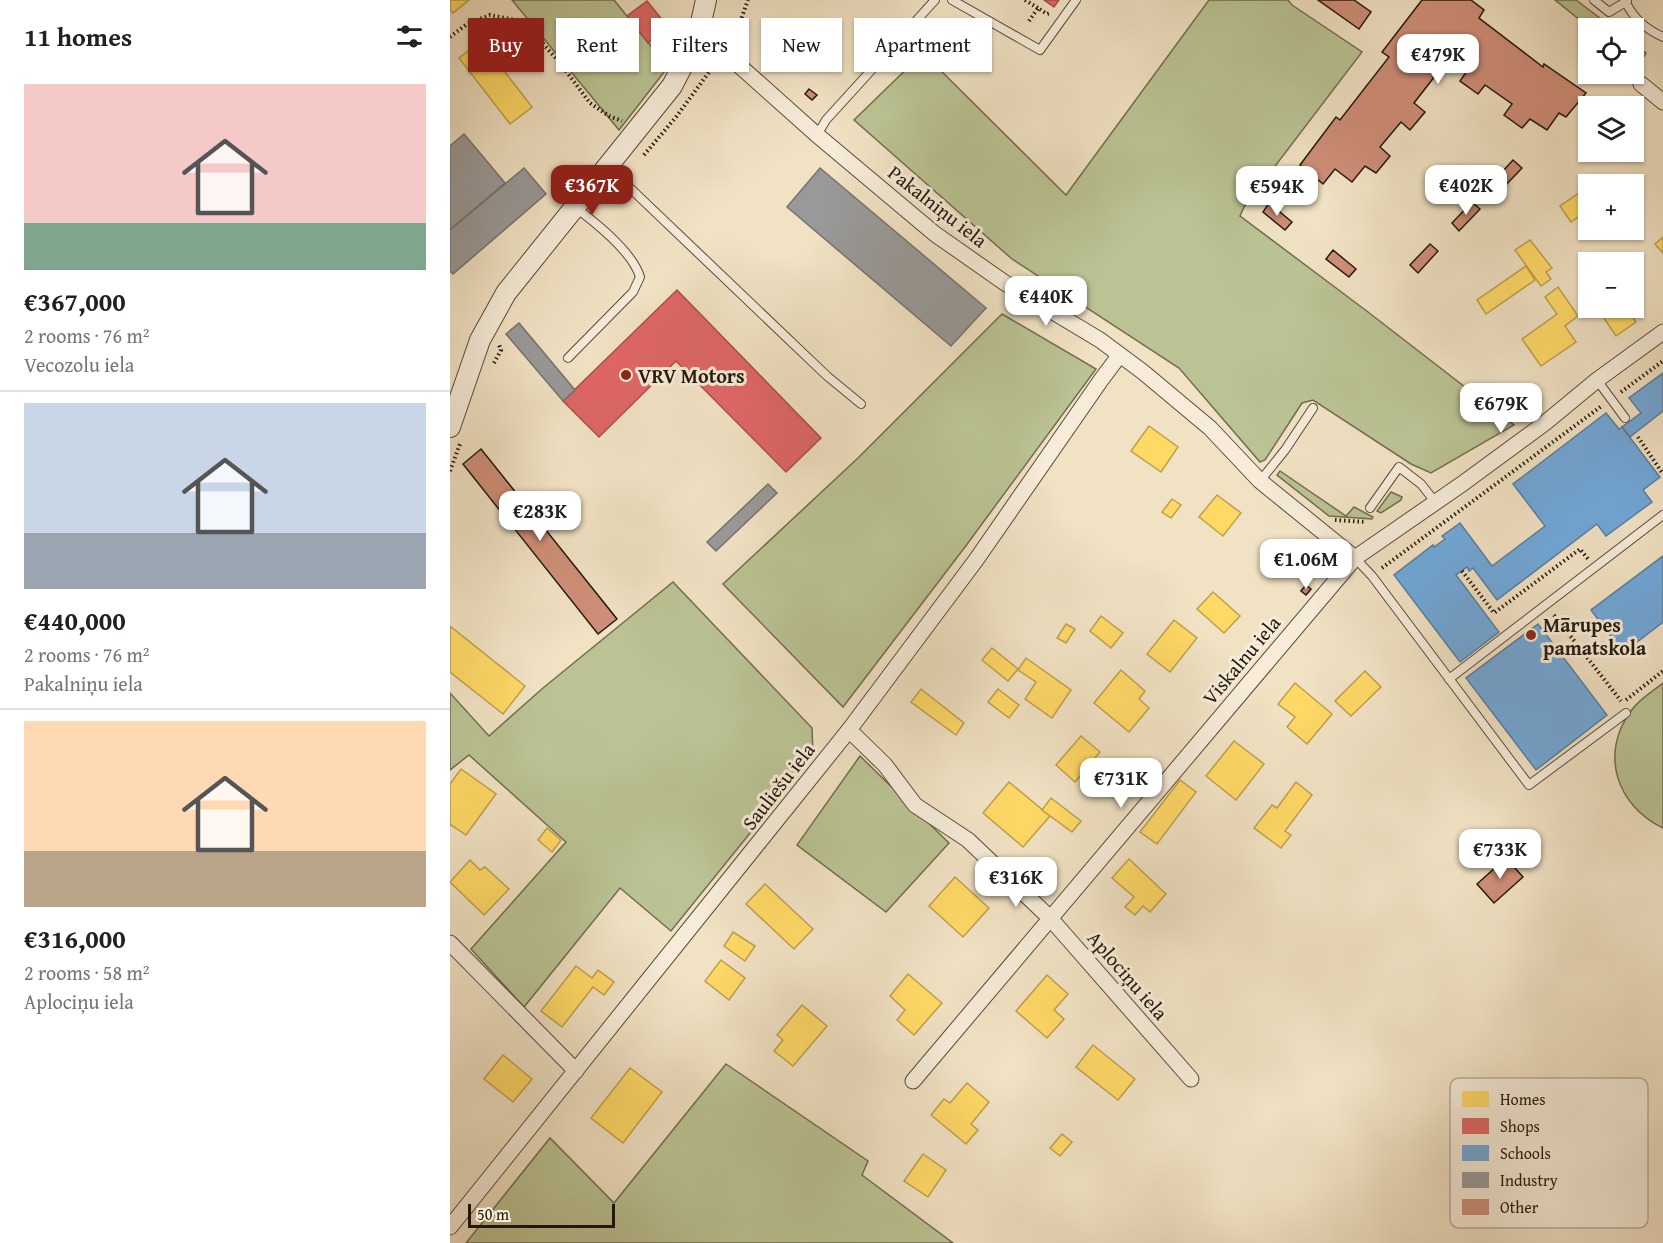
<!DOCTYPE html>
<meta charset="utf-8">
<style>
body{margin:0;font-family:"Gentium Book Plus",serif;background:#f6f6f6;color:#202124;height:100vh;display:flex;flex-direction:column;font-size:22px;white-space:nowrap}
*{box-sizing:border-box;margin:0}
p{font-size:20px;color:#757577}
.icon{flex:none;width:33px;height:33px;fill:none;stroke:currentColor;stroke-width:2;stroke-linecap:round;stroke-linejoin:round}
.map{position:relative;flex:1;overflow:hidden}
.drawer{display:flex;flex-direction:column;background:#fff;width:450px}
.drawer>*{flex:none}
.hud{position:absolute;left:18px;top:18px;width:570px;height:54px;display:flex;gap:12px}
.fabs{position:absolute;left:1128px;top:18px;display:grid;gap:12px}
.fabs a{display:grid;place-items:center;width:66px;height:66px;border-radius:0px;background:#fff;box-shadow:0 2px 4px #0004;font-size:30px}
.scale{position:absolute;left:18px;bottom:15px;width:147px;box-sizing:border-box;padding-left:6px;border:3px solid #24180c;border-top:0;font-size:16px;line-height:21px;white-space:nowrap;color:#24180c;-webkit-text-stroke:4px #f6ecd9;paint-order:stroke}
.price{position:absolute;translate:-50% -51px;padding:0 14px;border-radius:12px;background:#fff;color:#222;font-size:20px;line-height:39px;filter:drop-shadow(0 2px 3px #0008)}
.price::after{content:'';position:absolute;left:50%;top:36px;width:18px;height:14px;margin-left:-9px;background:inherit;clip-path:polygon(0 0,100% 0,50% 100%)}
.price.active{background:#8f2418;color:#fff}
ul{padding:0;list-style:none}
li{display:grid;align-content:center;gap:12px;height:318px;padding:0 24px}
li+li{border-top:2px solid #e0e0e0}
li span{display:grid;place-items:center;height:186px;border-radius:0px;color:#555}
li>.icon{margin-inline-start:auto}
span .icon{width:108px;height:108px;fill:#fffc;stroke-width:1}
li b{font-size:26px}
h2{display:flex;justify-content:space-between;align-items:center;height:72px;padding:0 24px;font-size:26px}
.chip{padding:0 21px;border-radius:0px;background:#fff;box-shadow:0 2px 4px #0004;font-size:21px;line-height:54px}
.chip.active{background:#8f2418;color:#fff}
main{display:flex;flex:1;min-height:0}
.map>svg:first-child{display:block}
</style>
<main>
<section class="drawer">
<h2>11 homes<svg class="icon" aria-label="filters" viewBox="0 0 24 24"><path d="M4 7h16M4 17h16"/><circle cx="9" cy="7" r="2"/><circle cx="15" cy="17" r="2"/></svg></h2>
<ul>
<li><span style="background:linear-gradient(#f6c9c9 75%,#7fa58c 0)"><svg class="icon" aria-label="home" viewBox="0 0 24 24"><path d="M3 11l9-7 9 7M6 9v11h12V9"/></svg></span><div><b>€367,000</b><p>2 rooms · 76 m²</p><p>Vecozolu iela</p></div></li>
<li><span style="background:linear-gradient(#c9d6e8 70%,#9aa5b1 0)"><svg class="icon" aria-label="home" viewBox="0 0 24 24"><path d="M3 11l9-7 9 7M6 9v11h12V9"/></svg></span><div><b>€440,000</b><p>2 rooms · 76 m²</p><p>Pakalniņu iela</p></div></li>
<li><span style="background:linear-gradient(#ffd9b3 70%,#b9a48a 0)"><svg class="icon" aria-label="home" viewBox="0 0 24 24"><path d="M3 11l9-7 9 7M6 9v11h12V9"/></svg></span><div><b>€316,000</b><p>2 rooms · 58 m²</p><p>Aplociņu iela</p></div></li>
</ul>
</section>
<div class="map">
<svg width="1213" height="1243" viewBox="0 0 1213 1243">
<rect width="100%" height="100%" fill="#f1e2c4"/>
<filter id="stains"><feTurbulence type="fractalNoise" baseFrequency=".00333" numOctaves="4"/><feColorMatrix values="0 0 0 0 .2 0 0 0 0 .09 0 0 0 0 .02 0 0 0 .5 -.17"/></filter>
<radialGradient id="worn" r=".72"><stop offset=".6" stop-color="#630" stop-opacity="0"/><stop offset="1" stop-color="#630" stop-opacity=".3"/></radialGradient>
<g fill="#bbc394" stroke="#706e50" stroke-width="1.5">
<polygon points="62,0 164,0 218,67 169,130"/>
<polygon points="759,0 838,0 842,5 912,52 794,207 790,216 918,312 1064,425 981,473 961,464 863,400 852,403 815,460 810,462 729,368 562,259 404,120 473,53 616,195"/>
<polygon points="1105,0 1126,0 1163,28 1140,28"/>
<polygon points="1184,44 1196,53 1188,67 1184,63"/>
<polygon points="552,314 646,369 515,547 393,707 273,584 408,458"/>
<polygon points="830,471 896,516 904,507 923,517 922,519 879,516 827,475"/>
<polygon points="941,492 952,497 951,500 931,513 927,511"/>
<polygon points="223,582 362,728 363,755 221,931 170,888 74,1007 21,949 116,842 19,755 0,770 0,693 39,736 93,688"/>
<path d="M1213 683V828C1167 806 1149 754 1181 711 1189 699 1202 692 1213 683Z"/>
<polygon points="410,756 499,843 436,912 347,845"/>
<polygon points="276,1064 418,1161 412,1175 503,1243 16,1243 100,1138 164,1203"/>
</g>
<g fill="#ffd966" stroke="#bd9f4b" stroke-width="1.5">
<polygon points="0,0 19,0 3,13 0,10"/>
<polygon points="31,41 82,107 60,124 9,58"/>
<polygon points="1138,187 1138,210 1121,222 1110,206"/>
<polygon points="1213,237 1213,253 1205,244"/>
<polygon points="1080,240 1102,268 1096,272 1101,279 1091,286 1065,250"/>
<polygon points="1076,266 1085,280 1036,314 1027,300"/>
<polygon points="1138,278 1138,295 1131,283"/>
<polygon points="1108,287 1128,316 1115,326 1126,342 1091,366 1072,339 1107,314 1095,297"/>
<polygon points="1147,308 1176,308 1186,322 1166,336"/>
<polygon points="699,426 728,447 711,472 681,451"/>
<polygon points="767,495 791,513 773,536 749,517"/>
<polygon points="722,499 731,505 721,518 712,512"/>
<polygon points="763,592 790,616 774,633 747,609"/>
<polygon points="651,616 673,633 661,648 640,631"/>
<polygon points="724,620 747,638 720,672 697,654"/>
<polygon points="616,624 625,629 616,643 607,638"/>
<polygon points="0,626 75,686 53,714 0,672"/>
<polygon points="542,648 568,669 558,681 532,660"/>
<polygon points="576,658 621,690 602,718 575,699 586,682 568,670"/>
<polygon points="671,670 695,691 689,699 699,708 679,732 644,703"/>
<polygon points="915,671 931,687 901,716 885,701"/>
<polygon points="845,683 882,714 857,744 837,727 845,717 828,704"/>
<polygon points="471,689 514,723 506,735 461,702"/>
<polygon points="548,689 569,705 559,718 538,702"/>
<polygon points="631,736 650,752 625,782 606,765"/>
<polygon points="784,741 814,764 786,800 756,776"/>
<polygon points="11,769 46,794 16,835 1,825 0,826 0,784"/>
<polygon points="730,780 746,792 707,844 690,832"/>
<polygon points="559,782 600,816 573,847 533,813"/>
<polygon points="846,782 862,795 835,831 841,835 831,848 804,828 822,805 827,808"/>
<polygon points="601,798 631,821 622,832 592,810"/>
<polygon points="97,828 111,840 102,852 88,840"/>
<polygon points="679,859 716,894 700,912 693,906 685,915 675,907 684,897 662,878"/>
<polygon points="20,860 30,870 35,867 59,889 34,915 0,882"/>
<polygon points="505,877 539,908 513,937 479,906"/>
<polygon points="315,884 363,929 344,949 296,904"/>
<polygon points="283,932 305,946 295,961 274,946"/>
<polygon points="271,960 295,978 279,1000 255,981"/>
<polygon points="126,966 142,978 148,970 164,982 154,995 143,987 112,1027 91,1011"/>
<polygon points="458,974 492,1003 464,1035 447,1020 455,1010 440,996"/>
<polygon points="597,975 618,994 604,1010 614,1019 597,1038 566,1011"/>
<polygon points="352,1005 377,1026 343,1066 324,1051 333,1040 327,1035"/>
<polygon points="643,1045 685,1079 668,1100 626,1067"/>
<polygon points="53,1055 82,1079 63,1102 34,1079"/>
<polygon points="180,1068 212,1092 173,1143 141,1118"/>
<polygon points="517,1083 539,1102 521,1124 528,1130 516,1144 481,1115 494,1099 500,1103"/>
<polygon points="612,1134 622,1142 610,1156 600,1148"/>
<polygon points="473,1154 496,1170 478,1197 454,1181"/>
</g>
<g fill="#e06666" stroke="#a84f4b" stroke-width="1.5">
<polygon points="594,0 609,0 604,7"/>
<polygon points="197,1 218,27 198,43 177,16"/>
<polygon points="227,290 371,438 336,472 226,361 149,437 113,401"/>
</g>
<g fill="#6fa8dc" stroke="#587d9e" stroke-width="1.5">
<polygon points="1213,373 1213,411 1180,437 1172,427 1191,413 1179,398"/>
<polygon points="1156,413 1169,429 1172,427 1210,477 1193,490 1202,502 1156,536 1147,524 1047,600 1023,568 1019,571 1017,567 1006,575 1049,632 1010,662 944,575 983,545 984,547 995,539 992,536 1010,523 1042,566 1095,526 1063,484"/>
<polygon points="1213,556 1213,622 1173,653 1141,610"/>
<polygon points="1088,624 1157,715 1086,770 1016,678"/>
</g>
<g fill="#999" stroke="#76726f" stroke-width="1.5">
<polygon points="14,134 55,183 0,230 0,146"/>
<polygon points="74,168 96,194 3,274 0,271 0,230"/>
<polygon points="370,168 536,308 501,346 337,207"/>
<polygon points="69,323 125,390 113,401 56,334"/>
<polygon points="318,484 327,493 266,551 257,542"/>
</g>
<g fill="#cf8e78" stroke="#24180c" stroke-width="1.5">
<polygon points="868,0 904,0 921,12 909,29"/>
<polygon points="972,0 1021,0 1034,10 1029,18 1093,67 1094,64 1136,93 1116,117 1109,113 1097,130 1080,119 1072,128 1054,115 1062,104 1035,85 1028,94 1010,81 1017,71 999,58 964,103 975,112 960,130 951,122 930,147 940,156 926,173 915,166 902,182 885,169 873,184 850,165 886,117 890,120 939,57 932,52"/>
<polygon points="359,89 367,95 362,100 355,94"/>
<polygon points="1063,160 1072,168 1052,189 1043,182"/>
<polygon points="1022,202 1030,209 1009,231 1002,223"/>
<polygon points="819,203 842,222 835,230 813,212"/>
<polygon points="980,244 988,251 968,273 960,265"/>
<polygon points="883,250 906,269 899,277 876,259"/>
<polygon points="31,449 167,619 148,634 13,464"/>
<polygon points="856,585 861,589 856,595 851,591"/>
<polygon points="1056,858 1073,877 1044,903 1027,884"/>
</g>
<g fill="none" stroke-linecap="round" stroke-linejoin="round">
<g stroke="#574a3a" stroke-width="10">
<g id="service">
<polyline points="502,0 590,50 626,0"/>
<polyline points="1144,0 1159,12 1177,1"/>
<path d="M1176 3C1185 20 1196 29 1213 37"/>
<polyline points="367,135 376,120 485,0"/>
<polyline points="158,167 377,376 411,404"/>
<path d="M118 358 183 292 190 277C183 253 146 223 126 208"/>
<polyline points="1147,380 1175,418"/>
<polyline points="810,481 835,450 863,408"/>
<polyline points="920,508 949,467 971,484 986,503"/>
<polyline points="905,558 922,576 1079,785 1176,713"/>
<polyline points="999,679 1213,515"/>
</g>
</g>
<g stroke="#574a3a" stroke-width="17">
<g id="minor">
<polyline points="248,36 274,52 367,135 485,234 555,283 650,340 693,372 760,428 810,481 905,558"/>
<polyline points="1191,84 1213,102"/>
<polyline points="399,730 435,765 465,805 518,840 600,918 741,1079"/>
<polyline points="0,943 126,1071"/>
<polyline points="463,1081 905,558 1012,484 1095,423 1147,380 1213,332"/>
<polyline points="0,1227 399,730 526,560 651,380 669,356"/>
</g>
</g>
<g stroke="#574a3a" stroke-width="22">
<polyline id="tertiary" points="0,427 30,340 56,293 222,86 248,36 256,0"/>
</g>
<g stroke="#24180c" stroke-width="4" stroke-dasharray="1.5 3" stroke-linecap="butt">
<polyline points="575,0 588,8"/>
<polyline points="579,21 588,8 597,14 600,13"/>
<polyline points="0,37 17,24 40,15 65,20 87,37 110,63 140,103 159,116 172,121"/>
<polyline points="284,39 298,0"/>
<polyline points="194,155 226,117 265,64"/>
<polyline points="44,363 51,350 49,345"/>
<polyline points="1171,392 1213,361"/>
<polyline points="1188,437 1213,474"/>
<polyline points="0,471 10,444"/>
<polyline points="885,520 916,522"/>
<polyline points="932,568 1153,405"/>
<polyline points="1012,571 1044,613 1130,549 1138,559"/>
<polyline points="1104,615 1171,701"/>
<polyline points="1176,700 1213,671"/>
</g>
<use href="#service" stroke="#f6ecd9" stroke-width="8"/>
<use href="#minor" stroke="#f6ecd9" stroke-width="15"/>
<use href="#tertiary" stroke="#f6ecd9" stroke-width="20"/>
</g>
<g fill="#8f2418" stroke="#f6ecd9" stroke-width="2">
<circle cx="176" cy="375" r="6"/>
<circle cx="1081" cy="635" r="6"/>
</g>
<g text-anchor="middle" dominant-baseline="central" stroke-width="6" stroke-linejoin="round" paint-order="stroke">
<g font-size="20" fill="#24180c" stroke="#f6ecd9">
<text transform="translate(488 206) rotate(38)">Pakalniņu iela</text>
<text transform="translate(791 660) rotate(-50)">Viskalnu iela</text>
<text transform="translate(328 786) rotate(-52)">Sauliešu iela</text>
<text transform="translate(678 975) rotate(49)">Aplociņu iela</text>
</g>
<g font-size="20" font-weight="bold" fill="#24180c" stroke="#f6ecd9" text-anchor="start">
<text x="188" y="375">VRV Motors</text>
<text x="1093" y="624">Mārupes<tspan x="1093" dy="23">pamatskola</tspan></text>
</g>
</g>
<rect x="1000" y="1078" width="198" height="150" rx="9" fill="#f6ecd9" stroke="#b7ac9c" stroke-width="1.5"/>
<rect x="1012" y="1091" width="27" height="16" fill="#ffd966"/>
<rect x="1012" y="1118" width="27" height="16" fill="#e06666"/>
<rect x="1012" y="1145" width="27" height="16" fill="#6fa8dc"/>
<rect x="1012" y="1172" width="27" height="16" fill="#999"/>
<rect x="1012" y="1199" width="27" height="16" fill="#cf8e78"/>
<g font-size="16" fill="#24180c">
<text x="1050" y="1105">Homes</text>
<text x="1050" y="1132">Shops</text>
<text x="1050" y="1159">Schools</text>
<text x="1050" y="1186">Industry</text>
<text x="1050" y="1213">Other</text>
</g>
<rect width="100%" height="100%" filter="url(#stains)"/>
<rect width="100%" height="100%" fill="url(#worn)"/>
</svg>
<div class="fabs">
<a><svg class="icon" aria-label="locate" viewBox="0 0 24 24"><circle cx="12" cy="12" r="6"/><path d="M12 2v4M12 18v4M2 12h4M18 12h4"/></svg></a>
<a><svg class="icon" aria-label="layers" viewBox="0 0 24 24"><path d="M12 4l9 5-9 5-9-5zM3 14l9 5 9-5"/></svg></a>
<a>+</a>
<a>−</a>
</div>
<div class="scale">50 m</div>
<b class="price" style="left:988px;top:85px">€479K</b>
<b class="price active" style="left:142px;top:216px">€367K</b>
<b class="price" style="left:1016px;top:216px">€402K</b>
<b class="price" style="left:827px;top:217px">€594K</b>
<b class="price" style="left:596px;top:327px">€440K</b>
<b class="price" style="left:1051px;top:434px">€679K</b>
<b class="price" style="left:90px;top:542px">€283K</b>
<b class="price" style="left:856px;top:590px">€1.06M</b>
<b class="price" style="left:671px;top:809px">€731K</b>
<b class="price" style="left:1050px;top:880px">€733K</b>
<b class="price" style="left:566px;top:908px">€316K</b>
<div class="hud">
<a class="chip active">Buy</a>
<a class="chip">Rent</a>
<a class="chip">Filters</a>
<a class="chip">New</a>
<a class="chip">Apartment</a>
</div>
</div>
</main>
